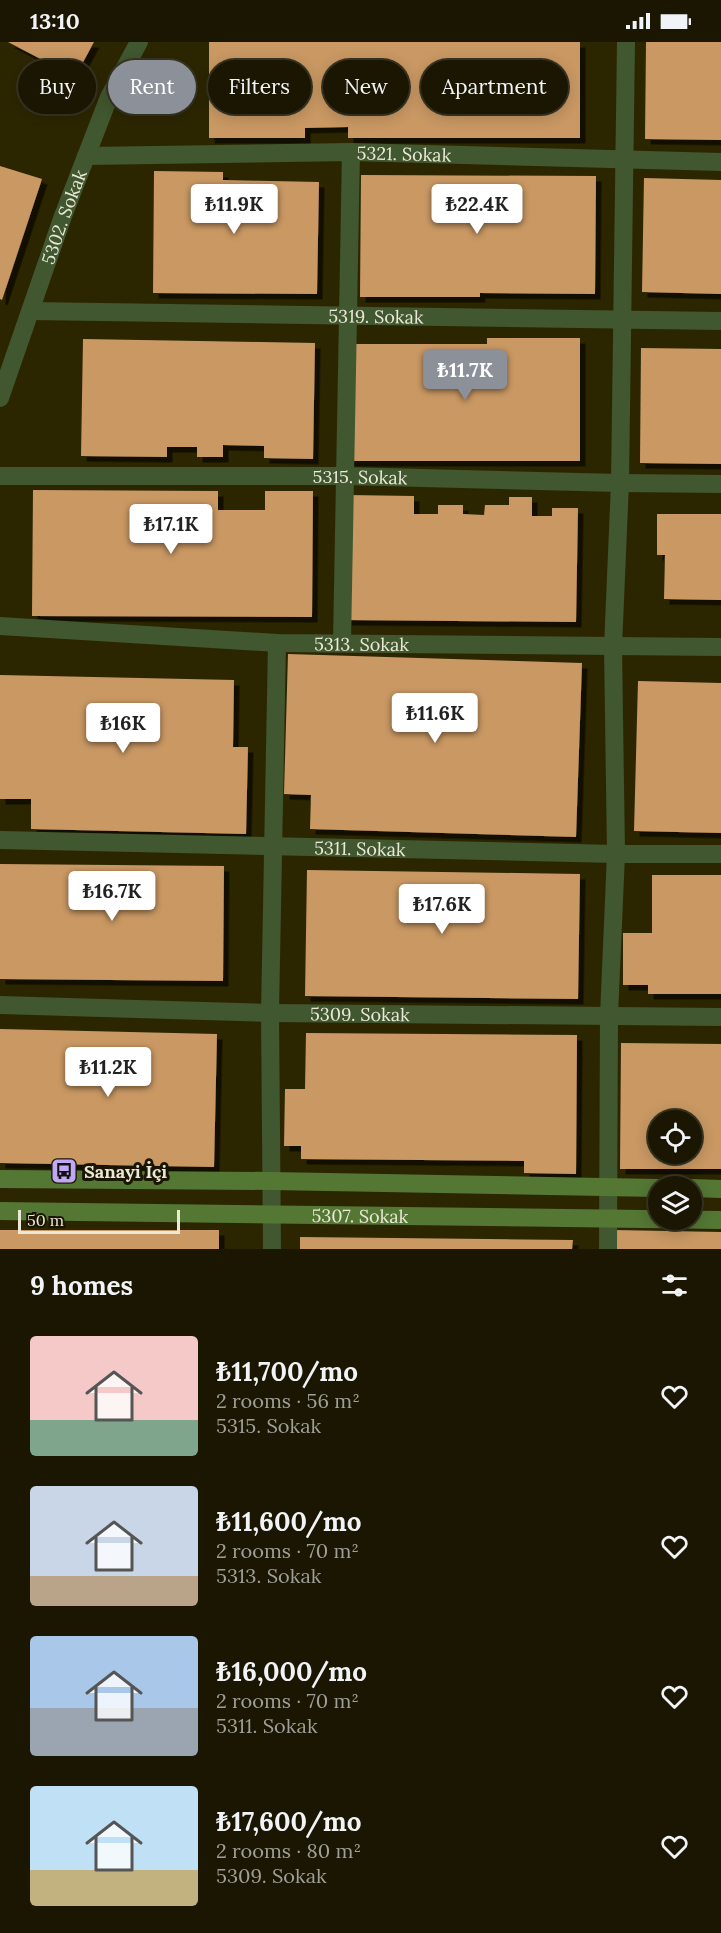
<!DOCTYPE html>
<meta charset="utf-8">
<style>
body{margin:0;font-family:Lora,serif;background:#272311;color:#f1f3f6;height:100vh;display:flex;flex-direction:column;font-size:22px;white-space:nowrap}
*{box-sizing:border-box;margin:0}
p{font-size:20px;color:#9f9f99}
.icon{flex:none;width:33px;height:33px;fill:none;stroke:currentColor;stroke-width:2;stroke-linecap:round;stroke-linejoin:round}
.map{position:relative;height:1207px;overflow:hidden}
.side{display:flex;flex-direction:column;background:#1a1602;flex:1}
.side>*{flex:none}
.top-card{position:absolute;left:18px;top:18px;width:686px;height:54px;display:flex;gap:12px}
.fabs{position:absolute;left:648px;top:1068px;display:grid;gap:12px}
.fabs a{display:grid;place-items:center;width:54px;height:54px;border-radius:50%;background:#1a1602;box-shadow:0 3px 15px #0003,0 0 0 2px #383524;font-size:30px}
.scale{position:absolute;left:18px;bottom:15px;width:162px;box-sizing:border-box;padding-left:6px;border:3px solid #eae8d7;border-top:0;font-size:16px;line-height:21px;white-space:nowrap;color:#eae8d7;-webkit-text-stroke:4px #1a1500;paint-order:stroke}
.price{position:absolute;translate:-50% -51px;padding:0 14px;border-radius:6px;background:#fff;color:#222;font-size:20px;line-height:39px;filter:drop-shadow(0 2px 3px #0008)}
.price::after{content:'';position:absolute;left:50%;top:36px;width:18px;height:14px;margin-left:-9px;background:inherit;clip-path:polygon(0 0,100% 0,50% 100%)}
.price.current{background:#8c9099;color:#fff}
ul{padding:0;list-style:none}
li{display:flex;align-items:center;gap:18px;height:150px;padding:0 30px}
li span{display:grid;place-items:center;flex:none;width:168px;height:120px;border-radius:6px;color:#555}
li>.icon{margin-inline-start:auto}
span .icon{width:72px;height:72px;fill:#fffc;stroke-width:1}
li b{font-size:26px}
h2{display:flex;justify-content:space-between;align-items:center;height:72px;padding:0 30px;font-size:26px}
.tag{padding:0 21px;border-radius:27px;background:#1a1602;box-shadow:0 3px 15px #0003,0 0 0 2px #383524;font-size:21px;line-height:54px}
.tag.current{background:#8c9099;color:#fff}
.status{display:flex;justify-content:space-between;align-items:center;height:42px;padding:0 30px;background:#1a1602;direction:ltr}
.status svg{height:16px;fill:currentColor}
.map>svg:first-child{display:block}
</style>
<div class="status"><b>13:10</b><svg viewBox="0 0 49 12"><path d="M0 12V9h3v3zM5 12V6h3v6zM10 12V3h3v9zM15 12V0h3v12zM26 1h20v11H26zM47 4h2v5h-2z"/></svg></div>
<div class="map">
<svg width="721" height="1207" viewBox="0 0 721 1207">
<defs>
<filter id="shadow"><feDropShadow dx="5.5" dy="5.5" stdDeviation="0" flood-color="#0009"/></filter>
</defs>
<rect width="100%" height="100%" fill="#231e02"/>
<path fill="#2c2600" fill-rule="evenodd" d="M0 0H721V1207H0ZM658 1078H692V1112H658ZM658 1144H692V1178H658Z"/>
<g fill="#c99863" fill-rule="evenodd" filter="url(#shadow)">
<polygon points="8,0 94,0 75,35"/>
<polygon points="209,0 580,0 580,96 348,96 348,85 305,86 305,96 209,96"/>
<polygon points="646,0 721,0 721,98 645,97"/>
<polygon points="0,124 42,137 2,258 0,257"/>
<polygon points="154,129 223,130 223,138 319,140 317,252 153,251"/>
<polygon points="361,133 596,134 595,252 480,251 480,255 360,255"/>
<polygon points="644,136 721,138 721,252 642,250"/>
<polygon points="487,296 580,296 580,419 348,419 348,302 487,302"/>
<polygon points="83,297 315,301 313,417 264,416 264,404 223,403 223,415 197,415 197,405 167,405 167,415 81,414"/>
<polygon points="641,306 721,307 721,422 640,421"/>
<polygon points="33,448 218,449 218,468 265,468 265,449 313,449 312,575 32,574"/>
<polygon points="347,453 414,454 414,472 438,472 438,463 463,463 463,472 484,473 485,463 509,463 509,455 532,455 532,474 552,474 552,466 578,466 576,580 346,578"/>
<polygon points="657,472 721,472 721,558 664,557 665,513 657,513"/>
<polygon points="288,612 582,621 576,795 310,787 311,753 284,752"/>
<polygon points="0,633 234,638 233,705 248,705 246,792 31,787 31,757 0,757"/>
<polygon points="638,639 721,641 721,791 634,789"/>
<polygon points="0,822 224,824 223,939 0,937"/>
<polygon points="307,828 580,832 578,957 305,954"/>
<polygon points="652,833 721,833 721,952 648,952 648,943 623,943 623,891 652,891"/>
<polygon points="0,987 217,992 214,1125 0,1121"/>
<polygon points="306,991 577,993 576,1132 524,1131 524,1119 301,1117 301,1104 284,1104 285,1047 305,1047"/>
<path d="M621 1001 721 1002V1127H620ZM658 1078H692V1112H658Z"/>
<rect x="0" y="1188" width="219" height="19"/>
<polygon points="614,1188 721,1190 721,1207 613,1207"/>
<polygon points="300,1195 573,1198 572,1207 300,1207"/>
</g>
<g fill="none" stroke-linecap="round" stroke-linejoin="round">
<g stroke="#41572f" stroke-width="18">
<path id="s1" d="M86 114 351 110 721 120"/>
<path id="s2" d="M31 269 721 279"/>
<path id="s3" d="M0 356 63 174 109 55 139 0"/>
<path id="s4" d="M0 434H344L620 441 721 442"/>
<path id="s5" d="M0 584 277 601 721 605"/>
<polyline points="342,601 351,110"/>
<path id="s6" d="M0 798 616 812H721"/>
<path id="s7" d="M0 963 270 971 721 975"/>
<polyline points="272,1207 270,971 277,601"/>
<polyline points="608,1207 609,974 616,812 613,605 620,441 626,0"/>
</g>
<g stroke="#547734" stroke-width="18">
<polyline points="0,1137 271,1139 658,1146"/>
<polyline points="692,1146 721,1147"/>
<path id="s8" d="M0 1169 721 1178"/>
</g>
</g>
<defs>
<g id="bus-square" transform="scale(1.35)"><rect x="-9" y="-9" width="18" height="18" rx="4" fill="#c0a8f4" stroke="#1a1500"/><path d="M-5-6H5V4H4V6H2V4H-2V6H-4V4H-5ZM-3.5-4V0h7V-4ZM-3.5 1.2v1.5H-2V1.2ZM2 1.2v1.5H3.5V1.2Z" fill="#111"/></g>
</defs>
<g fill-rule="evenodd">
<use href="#bus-square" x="64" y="1129"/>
</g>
<g text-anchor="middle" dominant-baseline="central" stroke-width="6" stroke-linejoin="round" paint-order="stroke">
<g font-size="18" fill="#eae8d7" stroke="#1a1500">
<text stroke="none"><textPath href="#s1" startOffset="318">5321. Sokak</textPath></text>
<text stroke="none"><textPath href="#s3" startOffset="192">5302. Sokak</textPath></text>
<text stroke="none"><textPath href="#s2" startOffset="345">5319. Sokak</textPath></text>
<text stroke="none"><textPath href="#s4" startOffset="360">5315. Sokak</textPath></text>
<text stroke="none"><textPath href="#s5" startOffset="362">5313. Sokak</textPath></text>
<text stroke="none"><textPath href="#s6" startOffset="360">5311. Sokak</textPath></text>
<text stroke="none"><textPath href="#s7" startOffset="360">5309. Sokak</textPath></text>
<text stroke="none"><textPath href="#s8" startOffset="360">5307. Sokak</textPath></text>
</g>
<g font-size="18" font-weight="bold" fill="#eae8d7" stroke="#1a1500" text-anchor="start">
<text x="84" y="1129">Sanayi İçi</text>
</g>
</g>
</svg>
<div class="fabs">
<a><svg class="icon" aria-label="locate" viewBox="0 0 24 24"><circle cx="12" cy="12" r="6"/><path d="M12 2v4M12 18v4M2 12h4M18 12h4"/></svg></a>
<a><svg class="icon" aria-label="layers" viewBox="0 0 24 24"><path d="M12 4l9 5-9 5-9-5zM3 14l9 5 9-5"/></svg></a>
</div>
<div class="scale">50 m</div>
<b class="price" style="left:234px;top:193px">₺11.9K</b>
<b class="price" style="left:477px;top:193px">₺22.4K</b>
<b class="price current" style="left:465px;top:359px">₺11.7K</b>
<b class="price" style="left:171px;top:513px">₺17.1K</b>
<b class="price" style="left:435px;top:702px">₺11.6K</b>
<b class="price" style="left:123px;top:712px">₺16K</b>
<b class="price" style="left:112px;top:880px">₺16.7K</b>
<b class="price" style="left:442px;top:893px">₺17.6K</b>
<b class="price" style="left:108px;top:1056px">₺11.2K</b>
<div class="top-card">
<a class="tag">Buy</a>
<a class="tag current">Rent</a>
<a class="tag">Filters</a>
<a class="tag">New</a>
<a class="tag">Apartment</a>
</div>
</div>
<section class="side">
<h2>9 homes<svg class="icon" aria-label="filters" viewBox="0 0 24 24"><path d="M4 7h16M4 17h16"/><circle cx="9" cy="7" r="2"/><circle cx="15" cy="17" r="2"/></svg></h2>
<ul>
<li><span style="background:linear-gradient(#f6c9c9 70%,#7fa58c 0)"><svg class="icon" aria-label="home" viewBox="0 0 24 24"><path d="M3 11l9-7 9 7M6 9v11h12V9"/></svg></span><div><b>₺11,700/mo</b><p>2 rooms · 56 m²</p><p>5315. Sokak</p></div><svg class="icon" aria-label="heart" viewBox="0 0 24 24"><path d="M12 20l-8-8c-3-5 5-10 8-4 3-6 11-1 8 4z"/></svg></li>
<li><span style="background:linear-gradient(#c9d6e8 75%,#b9a48a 0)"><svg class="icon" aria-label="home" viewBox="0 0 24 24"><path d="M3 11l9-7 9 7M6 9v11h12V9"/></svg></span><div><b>₺11,600/mo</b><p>2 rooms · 70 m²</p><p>5313. Sokak</p></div><svg class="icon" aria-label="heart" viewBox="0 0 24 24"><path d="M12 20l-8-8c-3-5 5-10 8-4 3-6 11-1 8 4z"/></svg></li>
<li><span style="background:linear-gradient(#a9c7e8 60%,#9aa5b1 0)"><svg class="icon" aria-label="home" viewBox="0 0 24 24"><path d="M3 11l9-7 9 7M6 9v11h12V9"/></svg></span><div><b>₺16,000/mo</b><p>2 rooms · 70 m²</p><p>5311. Sokak</p></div><svg class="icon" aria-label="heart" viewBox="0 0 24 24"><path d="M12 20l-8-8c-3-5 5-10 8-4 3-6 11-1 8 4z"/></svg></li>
<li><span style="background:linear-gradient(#bfe0f5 70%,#c2b280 0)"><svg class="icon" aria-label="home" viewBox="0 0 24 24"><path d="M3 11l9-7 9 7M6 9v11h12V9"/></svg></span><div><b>₺17,600/mo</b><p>2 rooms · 80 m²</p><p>5309. Sokak</p></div><svg class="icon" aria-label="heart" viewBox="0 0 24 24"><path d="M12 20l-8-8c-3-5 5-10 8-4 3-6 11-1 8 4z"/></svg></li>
</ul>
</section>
